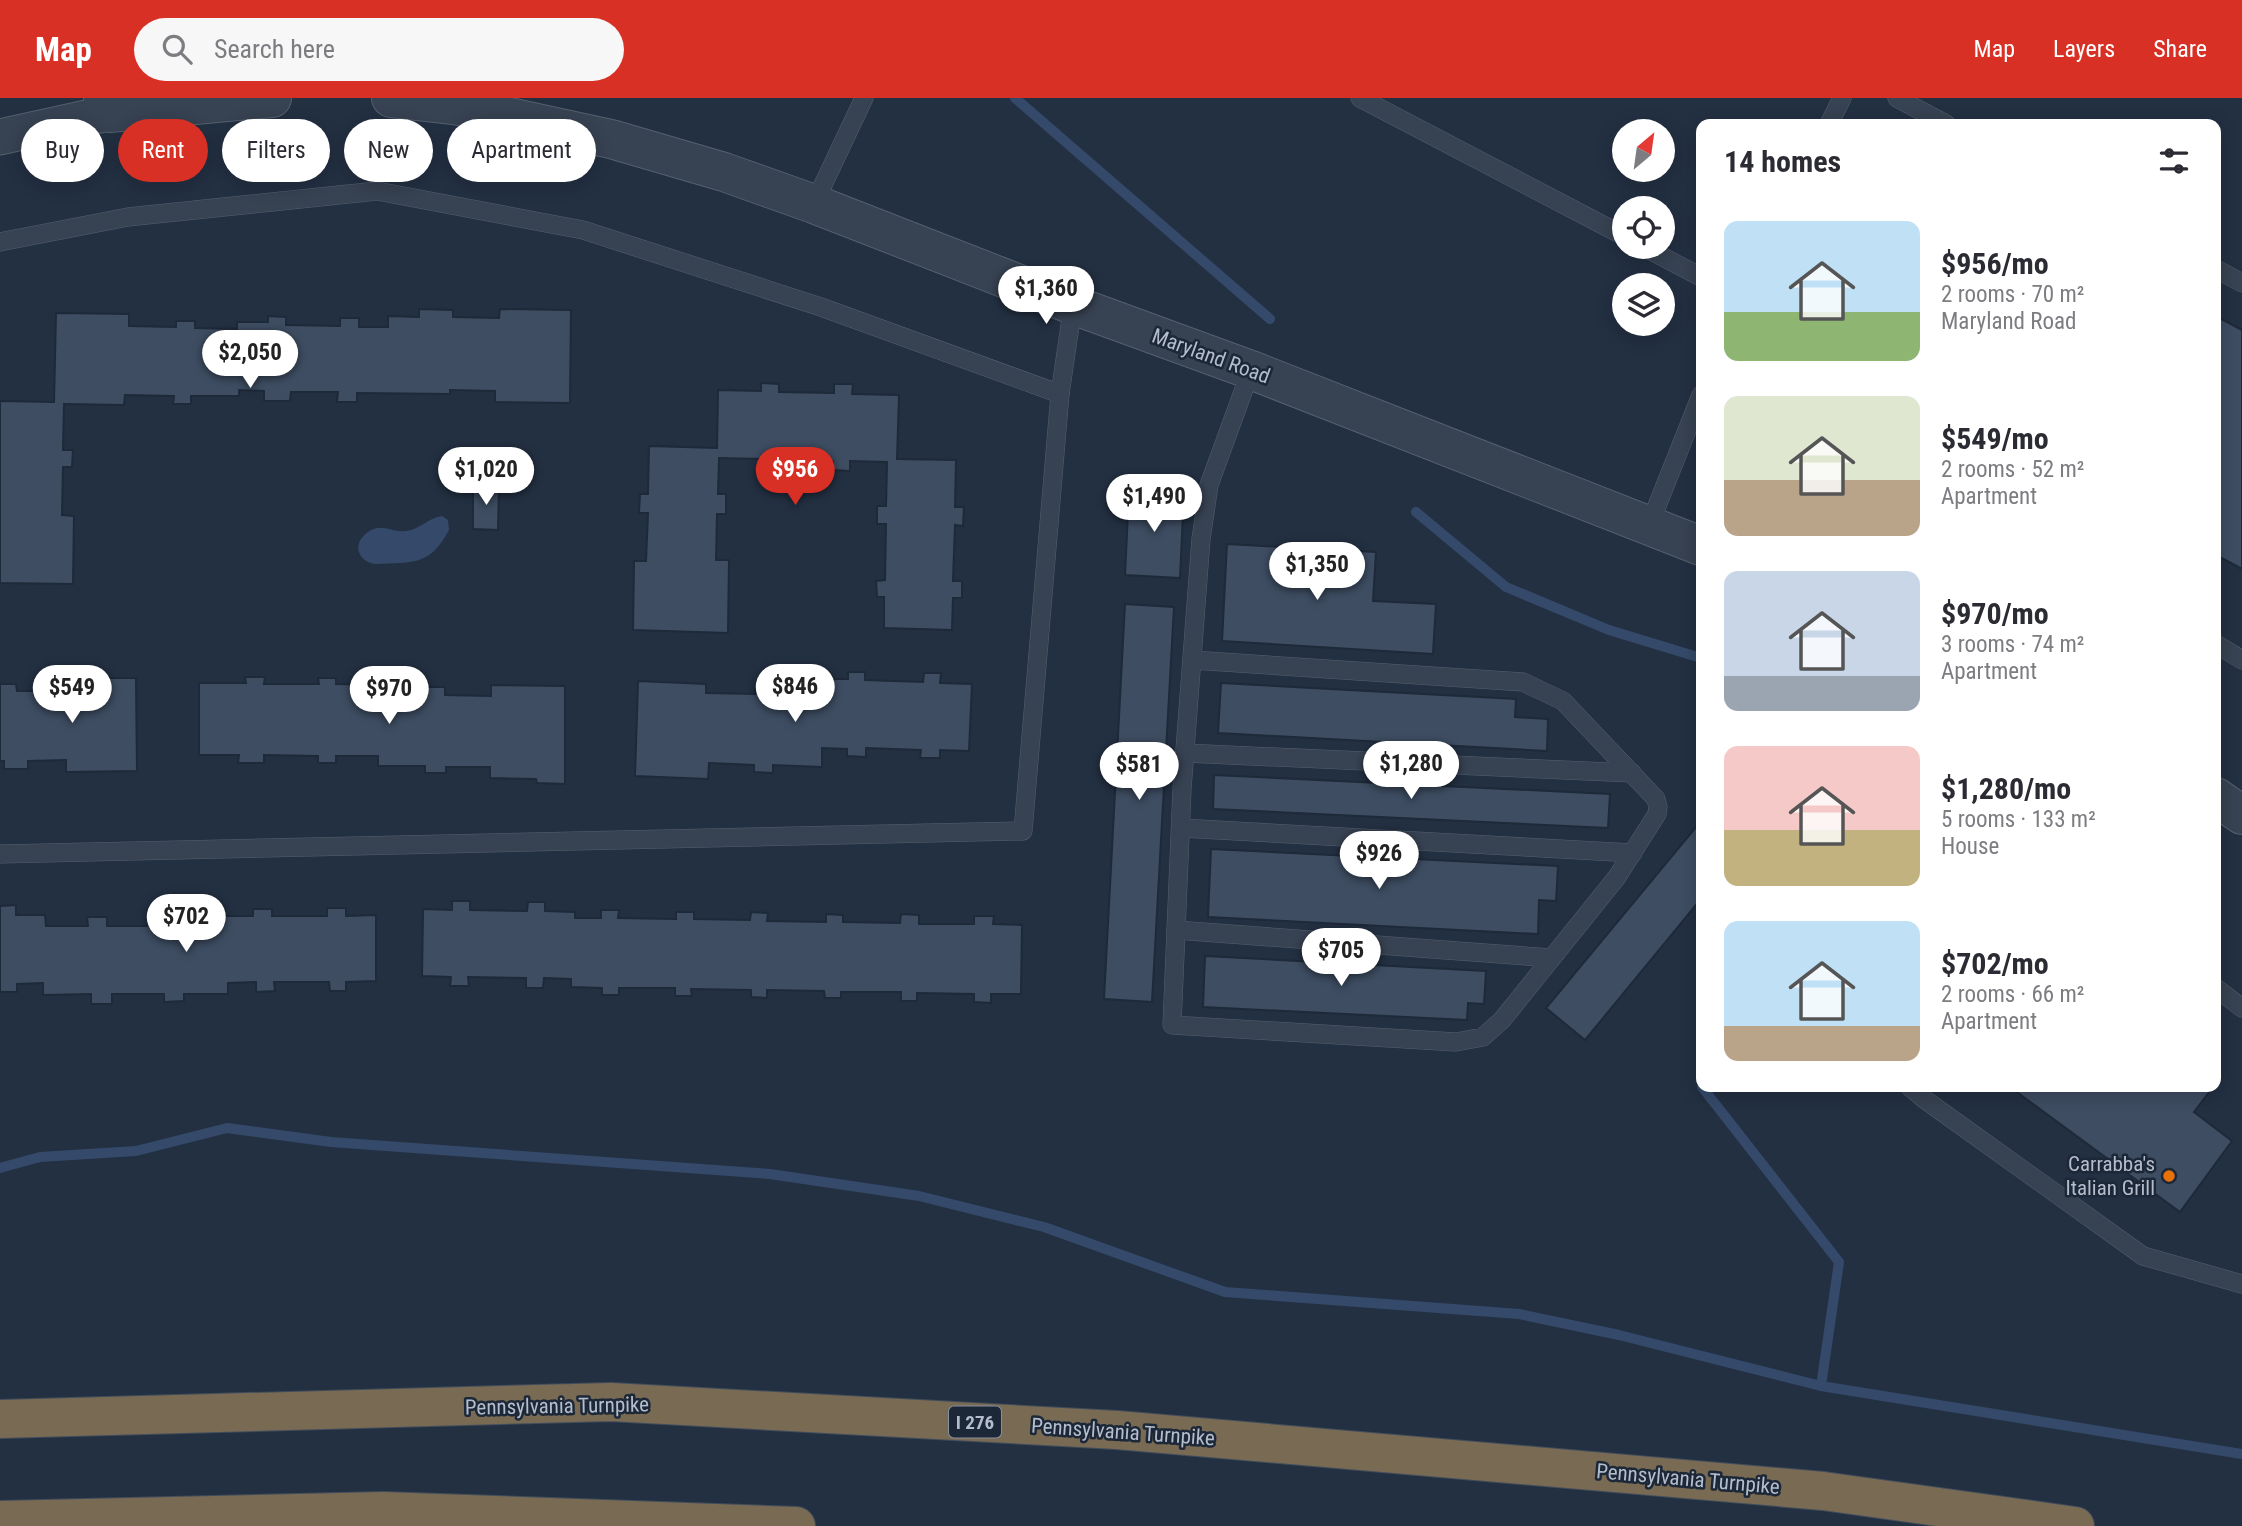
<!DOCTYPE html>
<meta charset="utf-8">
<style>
body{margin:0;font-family:"Roboto Condensed",sans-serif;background:#f7f7f7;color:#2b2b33;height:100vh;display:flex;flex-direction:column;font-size:26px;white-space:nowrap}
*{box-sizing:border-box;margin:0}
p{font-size:23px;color:#7c7c81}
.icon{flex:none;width:38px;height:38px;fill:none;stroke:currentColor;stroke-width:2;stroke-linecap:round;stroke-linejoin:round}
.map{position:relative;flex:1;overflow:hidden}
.side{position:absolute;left:1696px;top:21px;width:525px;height:973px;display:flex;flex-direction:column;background:#fff;border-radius:14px;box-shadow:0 4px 18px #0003}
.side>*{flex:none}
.banner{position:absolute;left:21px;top:21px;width:665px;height:63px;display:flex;gap:14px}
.needle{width:46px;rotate:29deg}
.fabs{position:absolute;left:1612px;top:21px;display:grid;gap:14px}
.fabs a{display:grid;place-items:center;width:63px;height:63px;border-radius:50%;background:#fff;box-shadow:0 4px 18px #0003;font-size:35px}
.price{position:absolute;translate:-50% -60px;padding:0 16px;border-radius:24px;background:#fff;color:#222;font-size:23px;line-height:46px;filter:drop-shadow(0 2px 4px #0008)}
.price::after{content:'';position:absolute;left:50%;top:42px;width:21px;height:16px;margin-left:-10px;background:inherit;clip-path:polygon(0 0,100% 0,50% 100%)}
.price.selected{background:#d93025;color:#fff}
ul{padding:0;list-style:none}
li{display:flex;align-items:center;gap:21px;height:175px;padding:0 28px}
li span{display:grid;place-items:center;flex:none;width:196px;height:140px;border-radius:14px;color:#555}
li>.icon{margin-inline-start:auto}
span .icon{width:84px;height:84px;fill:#fffc;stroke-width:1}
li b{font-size:30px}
h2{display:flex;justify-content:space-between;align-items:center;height:84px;padding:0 28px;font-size:30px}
.pill{padding:0 24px;border-radius:32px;background:#fff;box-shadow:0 4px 18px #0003;font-size:24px;line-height:63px}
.pill.selected{background:#d93025;color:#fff}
header{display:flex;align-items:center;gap:42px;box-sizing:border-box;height:98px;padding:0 35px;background:#d93025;color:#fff}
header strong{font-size:33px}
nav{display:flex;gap:38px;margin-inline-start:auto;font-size:24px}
.search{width:490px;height:63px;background:#f7f7f7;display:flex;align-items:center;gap:18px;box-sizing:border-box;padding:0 24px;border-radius:38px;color:#7c7c81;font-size:26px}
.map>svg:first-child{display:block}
</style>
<header>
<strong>Map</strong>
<div class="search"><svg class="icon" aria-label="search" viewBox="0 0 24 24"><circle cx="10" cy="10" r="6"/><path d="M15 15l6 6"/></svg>Search here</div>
<nav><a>Map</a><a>Layers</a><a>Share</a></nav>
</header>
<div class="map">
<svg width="2242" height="1428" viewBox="0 0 2242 1428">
<rect width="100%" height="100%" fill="#233042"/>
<path fill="#354a6a" d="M442 418 448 422 449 432C429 469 412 464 375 466 357 463 352 445 368 434 381 424 392 435 406 433 419 432 428 420 442 418Z"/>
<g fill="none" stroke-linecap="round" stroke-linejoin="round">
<g stroke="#354a6a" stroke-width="10">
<polyline points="1015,0 1270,221"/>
<polyline points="1416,414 1506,489 1609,532 1701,560"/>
<polyline points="1702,989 1839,1164 1821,1288"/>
<polyline points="0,1070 40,1059 136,1053 227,1030 331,1044 770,1076 919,1098 1044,1129 1225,1194 1519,1216 1619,1237 1821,1288 2242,1356"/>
</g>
</g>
<g fill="#3e4d62" stroke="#1e2939" stroke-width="2">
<polygon points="419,211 453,212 453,219 499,220 500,211 571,212 570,305 495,304 495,293 450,292 450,296 357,295 357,304 337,304 338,294 291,294 290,303 264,303 264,293 239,292 239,298 191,298 191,306 173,306 174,298 125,297 124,307 64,306 63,352 73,352 72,369 63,369 62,417 74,418 73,486 0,485 0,303 54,304 56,215 129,216 129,228 176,229 176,223 195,223 195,230 237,231 237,224 268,224 268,218 286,219 286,227 340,228 340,220 359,220 359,229 388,229 388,218 419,219"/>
<polygon points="2216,218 2242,232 2242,471 2216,457"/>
<polygon points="761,285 779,286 779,294 834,295 834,286 853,286 852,296 899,297 897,361 956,362 955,409 964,409 963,428 955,427 953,483 962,483 962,500 953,500 952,532 884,530 884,499 877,499 876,483 885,482 886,426 877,426 877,408 886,408 887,364 850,363 850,373 833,372 833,363 778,362 778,371 760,371 761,361 719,360 718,396 726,396 726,416 717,416 716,462 729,462 728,535 633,532 634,463 646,463 648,415 639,415 640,396 648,396 649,348 717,350 718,292 761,293"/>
<polygon points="473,386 499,386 498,432 473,431"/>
<polygon points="1129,392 1184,395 1180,480 1125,477"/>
<polygon points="1227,446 1376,454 1373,503 1436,506 1433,556 1222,543"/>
<polygon points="1125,506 1174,509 1152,904 1104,901"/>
<polygon points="848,574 865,574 865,582 923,584 924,575 941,575 940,585 972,586 969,653 940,652 940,660 920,660 921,652 866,650 866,659 847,658 847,651 822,650 822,669 773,667 773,675 754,674 754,667 709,665 708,681 635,678 638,583 706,586 706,595 755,596 755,589 773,590 773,597 820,598 820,581 848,581"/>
<polygon points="245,579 265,579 264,586 319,586 318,580 336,580 336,586 382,587 382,597 427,597 427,589 445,589 445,597 491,598 491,587 565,588 565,686 537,685 536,681 490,680 490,669 446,669 446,675 425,675 425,668 378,668 378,658 336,658 336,665 318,665 318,658 264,657 264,665 238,665 239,657 199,657 199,585 246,585"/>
<polygon points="64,580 136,580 137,673 66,674 66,662 28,663 28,671 4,671 4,663 0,663 0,586 16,586 17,593 64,593"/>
<polygon points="1221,585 1516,601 1515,619 1548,621 1547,653 1218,635"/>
<polygon points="1214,677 1610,696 1608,730 1213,711"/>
<polygon points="1701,723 1701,801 1585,942 1546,910"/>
<polygon points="1211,751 1558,768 1556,803 1539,802 1538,836 1208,819"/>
<polygon points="452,803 470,803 470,812 527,813 528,804 545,804 545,813 575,814 575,820 601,820 601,812 619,812 618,820 676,821 676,814 694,814 694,821 750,822 751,814 768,815 767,823 826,824 826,816 843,817 843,824 900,825 901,816 919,817 919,826 974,826 974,818 994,818 993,826 1022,827 1021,896 991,896 991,905 974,904 974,896 917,895 917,903 901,903 901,894 841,894 841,900 825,900 824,893 767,892 767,900 751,899 751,892 691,891 692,898 675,898 675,890 619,890 619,897 602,897 602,890 571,889 571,881 544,880 543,890 526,890 526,880 468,879 469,888 450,888 451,879 422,878 423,811 452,812"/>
<polygon points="16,807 16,817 45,817 46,828 88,828 87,819 107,819 107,828 161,828 161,819 181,819 181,826 224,826 225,818 253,818 253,811 272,811 272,818 327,818 327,810 346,810 346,818 376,817 376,883 346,884 346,893 330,893 329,884 274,884 275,893 256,894 256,884 228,885 228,896 184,896 184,903 164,904 164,896 112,896 112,906 91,906 91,896 43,897 43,885 17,886 17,894 0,894 0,808"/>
<polygon points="1205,858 1486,873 1484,906 1468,905 1467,922 1203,909"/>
<polygon points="2010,989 2213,989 2194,1014 2232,1043 2180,1114"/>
</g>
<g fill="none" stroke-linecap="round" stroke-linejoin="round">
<g stroke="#55606f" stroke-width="19">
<g id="service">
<polyline points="1360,0 1624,138"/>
<polyline points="1897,0 1946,26"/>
<polyline points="1829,26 1842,0"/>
<polyline points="814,106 864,0"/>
<polyline points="0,144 128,119 377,93 583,132 821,209 1060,296"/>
<polyline points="1644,149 1701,179"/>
<polyline points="2216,171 2242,185"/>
<polyline points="1649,428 1701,297"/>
<polyline points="2216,546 2242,562"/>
<polyline points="1192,562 1523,584 1563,603 1656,701 1658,709 1657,716 1617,779 1502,922 1483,939 1456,944 1172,927 1182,691 1201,441 1209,387 1251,272"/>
<polyline points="1185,655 1632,675"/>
<polyline points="1181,730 1633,755"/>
<polyline points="0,756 1023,733 1060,296 1073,207"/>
<polyline points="1176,832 1552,860"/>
<polyline points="2216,890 2242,910"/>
<polyline points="1910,989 1924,1001 2143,1158 2242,1186"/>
</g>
</g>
<g stroke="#55606f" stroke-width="37">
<polyline id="minor" points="0,39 109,15"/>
</g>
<g stroke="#55606f" stroke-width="40">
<g id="tertiary">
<polyline points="103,0 109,15 272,0"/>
<polyline points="391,0 454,7 611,41 724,74 814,106 1073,207 1251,272 1701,448"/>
<polyline points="2216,699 2242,717"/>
</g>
</g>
<g stroke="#424d5c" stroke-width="40">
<g id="motorway">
<polyline points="0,1321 611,1304 1117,1332 1823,1393 2075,1428"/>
<polyline points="0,1422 383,1413 796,1428"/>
</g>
</g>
<use href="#service" stroke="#374252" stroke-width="18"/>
<use href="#minor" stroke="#374252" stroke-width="35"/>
<use href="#tertiary" stroke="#374252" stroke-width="38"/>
<use href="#motorway" stroke="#786a53" stroke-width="38"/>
</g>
<circle fill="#e8710a" stroke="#1c2737" stroke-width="2.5" cx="2169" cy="1078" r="7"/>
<g text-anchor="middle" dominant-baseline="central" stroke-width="5" stroke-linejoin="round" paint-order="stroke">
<rect fill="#1c2737" stroke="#86909f" stroke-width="2" x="949" y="1308.5" width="52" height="31" rx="5"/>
<g font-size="19" font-weight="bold" fill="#b4bdcc">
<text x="975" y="1324">I 276</text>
</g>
<g font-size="21" fill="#b4bdcc" stroke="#1c2737">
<text transform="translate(1211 258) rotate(20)">Maryland Road</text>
<text transform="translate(557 1308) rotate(-1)">Pennsylvania Turnpike</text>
<text transform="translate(1123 1334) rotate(4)">Pennsylvania Turnpike</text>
<text transform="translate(1688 1381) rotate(5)">Pennsylvania Turnpike</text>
</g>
<g font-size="21" fill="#b4bdcc" stroke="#1c2737" text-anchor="end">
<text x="2155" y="1066">Carrabba's<tspan x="2155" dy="24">Italian Grill</tspan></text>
</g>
</g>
</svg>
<div class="fabs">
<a><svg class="needle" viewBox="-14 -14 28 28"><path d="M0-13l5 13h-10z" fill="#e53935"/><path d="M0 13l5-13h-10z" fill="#7c7c81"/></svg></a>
<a><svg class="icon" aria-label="locate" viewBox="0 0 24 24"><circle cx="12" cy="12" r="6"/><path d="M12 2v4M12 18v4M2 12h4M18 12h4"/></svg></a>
<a><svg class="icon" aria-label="layers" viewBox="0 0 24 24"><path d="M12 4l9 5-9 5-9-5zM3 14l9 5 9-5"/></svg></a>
</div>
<b class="price" style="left:1046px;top:228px">$1,360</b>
<b class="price" style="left:250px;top:292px">$2,050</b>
<b class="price" style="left:486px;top:409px">$1,020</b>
<b class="price selected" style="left:795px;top:409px">$956</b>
<b class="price" style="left:1154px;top:436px">$1,490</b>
<b class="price" style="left:1317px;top:504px">$1,350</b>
<b class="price" style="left:795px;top:626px">$846</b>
<b class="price" style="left:72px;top:627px">$549</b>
<b class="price" style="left:389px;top:628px">$970</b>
<b class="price" style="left:1411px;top:703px">$1,280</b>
<b class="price" style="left:1139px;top:704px">$581</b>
<b class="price" style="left:1379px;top:793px">$926</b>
<b class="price" style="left:186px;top:856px">$702</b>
<b class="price" style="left:1341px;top:890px">$705</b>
<div class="banner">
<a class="pill">Buy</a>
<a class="pill selected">Rent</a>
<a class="pill">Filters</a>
<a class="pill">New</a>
<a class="pill">Apartment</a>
</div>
<section class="side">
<h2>14 homes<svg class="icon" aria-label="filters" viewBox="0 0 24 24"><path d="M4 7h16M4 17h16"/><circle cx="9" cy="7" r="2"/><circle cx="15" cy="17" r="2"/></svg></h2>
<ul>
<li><span style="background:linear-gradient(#bfe0f5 65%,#8fb573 0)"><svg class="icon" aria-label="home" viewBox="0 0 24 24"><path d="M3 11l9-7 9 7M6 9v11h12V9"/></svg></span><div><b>$956/mo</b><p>2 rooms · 70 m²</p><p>Maryland Road</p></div></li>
<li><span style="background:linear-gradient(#dfe7d0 60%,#b9a48a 0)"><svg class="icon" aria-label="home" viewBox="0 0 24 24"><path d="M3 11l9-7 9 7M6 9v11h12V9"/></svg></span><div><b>$549/mo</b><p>2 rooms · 52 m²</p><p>Apartment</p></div></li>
<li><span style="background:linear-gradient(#c9d6e8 75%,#9aa5b1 0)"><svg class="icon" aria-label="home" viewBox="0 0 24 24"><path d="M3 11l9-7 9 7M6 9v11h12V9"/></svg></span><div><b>$970/mo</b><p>3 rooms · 74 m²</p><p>Apartment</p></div></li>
<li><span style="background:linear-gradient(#f6c9c9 60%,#c2b280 0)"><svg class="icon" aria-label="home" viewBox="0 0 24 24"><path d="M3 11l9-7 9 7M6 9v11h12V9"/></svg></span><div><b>$1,280/mo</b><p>5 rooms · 133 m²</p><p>House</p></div></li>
<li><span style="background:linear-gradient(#bfe0f5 75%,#b9a48a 0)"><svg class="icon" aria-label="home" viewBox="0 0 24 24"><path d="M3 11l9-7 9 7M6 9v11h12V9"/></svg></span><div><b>$702/mo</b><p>2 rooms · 66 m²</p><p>Apartment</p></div></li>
</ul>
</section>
</div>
